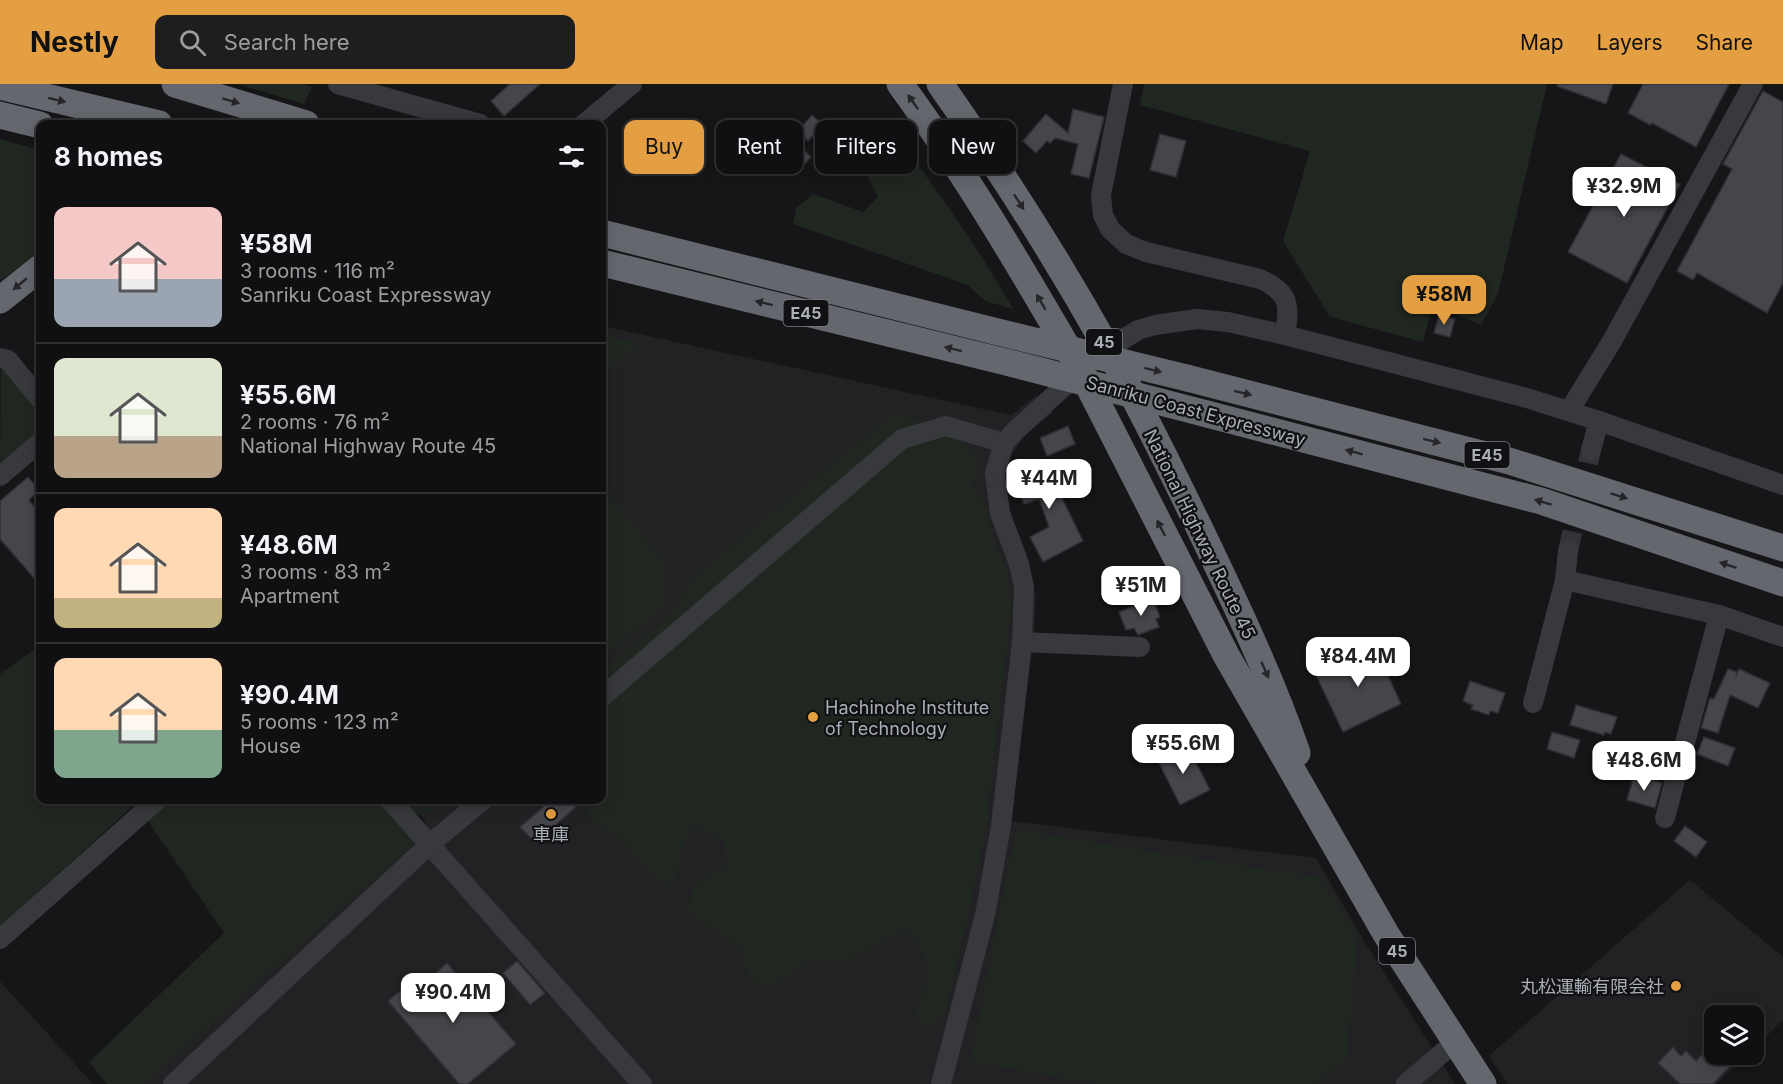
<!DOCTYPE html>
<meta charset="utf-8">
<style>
body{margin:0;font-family:Inter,"Noto Sans JP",sans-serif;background:#1e1e20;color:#f1f3f6;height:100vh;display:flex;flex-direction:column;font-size:22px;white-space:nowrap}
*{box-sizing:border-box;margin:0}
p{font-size:20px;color:#9c9d9f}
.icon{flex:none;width:33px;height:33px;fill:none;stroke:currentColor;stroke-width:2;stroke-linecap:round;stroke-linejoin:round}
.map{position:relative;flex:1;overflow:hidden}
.details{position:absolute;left:36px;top:36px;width:570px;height:684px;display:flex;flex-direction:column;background:#101012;border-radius:12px;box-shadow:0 3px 15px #0003,0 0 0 2px #303032}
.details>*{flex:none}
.guide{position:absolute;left:624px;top:36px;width:570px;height:54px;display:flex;gap:12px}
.buttons{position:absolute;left:1704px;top:921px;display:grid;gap:12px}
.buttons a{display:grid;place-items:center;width:60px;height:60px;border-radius:12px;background:#101012;box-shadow:0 3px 15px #0003,0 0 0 2px #303032;font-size:30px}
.price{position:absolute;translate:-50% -51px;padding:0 14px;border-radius:12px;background:#fff;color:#222;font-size:20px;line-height:39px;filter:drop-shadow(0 2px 3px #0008)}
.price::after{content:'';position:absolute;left:50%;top:36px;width:18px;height:14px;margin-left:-9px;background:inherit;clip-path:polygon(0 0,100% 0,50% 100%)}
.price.active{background:#e39f42;color:#111}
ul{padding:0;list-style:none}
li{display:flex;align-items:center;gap:18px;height:150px;padding:0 18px}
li+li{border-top:2px solid #303032}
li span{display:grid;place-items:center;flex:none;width:168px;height:120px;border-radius:12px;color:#555}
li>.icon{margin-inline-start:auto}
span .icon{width:72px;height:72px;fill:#fffc;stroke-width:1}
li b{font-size:26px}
h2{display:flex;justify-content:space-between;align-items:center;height:72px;padding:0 18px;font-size:26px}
.tag{padding:0 21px;border-radius:12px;background:#101012;box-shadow:0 3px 15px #0003,0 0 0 2px #303032;font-size:21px;line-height:54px}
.tag.active{background:#e39f42;color:#111}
header{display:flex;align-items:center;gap:36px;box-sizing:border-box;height:84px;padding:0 30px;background:#e39f42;color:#111}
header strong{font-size:28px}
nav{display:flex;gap:33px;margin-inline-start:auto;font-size:21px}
.search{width:420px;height:54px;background:#1e1e20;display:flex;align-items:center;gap:15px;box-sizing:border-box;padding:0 21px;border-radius:12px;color:#9c9d9f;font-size:22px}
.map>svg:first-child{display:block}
</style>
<header>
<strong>Nestly</strong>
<div class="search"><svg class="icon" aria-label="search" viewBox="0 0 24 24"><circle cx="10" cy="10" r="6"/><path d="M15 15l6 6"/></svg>Search here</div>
<nav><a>Map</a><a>Layers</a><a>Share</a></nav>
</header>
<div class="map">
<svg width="1783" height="1000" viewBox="0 0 1783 1000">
<rect width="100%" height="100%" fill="#161618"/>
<g fill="#222225">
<polygon points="602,242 1011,331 1036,311 1052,329 1024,353 1012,370 1005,386 1005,410 1009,428 1026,468 1036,515 1034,551 1011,737 1316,774 1364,857 1455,1000 129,1000 426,738 407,716 602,716"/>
<polygon points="1690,796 1783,873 1783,936 1754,964 1754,932 1714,932 1714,970 1747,971 1716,1000 1508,1000 1489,972"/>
<polygon points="0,897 93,1000 0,1000"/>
</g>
<g fill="#202721">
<polygon points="237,0 303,0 312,3 304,20"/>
<polygon points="1144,0 1547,0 1498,210 1481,241 1433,220 1423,258 1330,233 1283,157 1310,67 1140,21"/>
<path d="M880 42 891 43C934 103 977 161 1013 225L985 217 968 201 793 140 796 124 813 110 863 128 878 113 858 71Z"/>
<polygon points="0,55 40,66 40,167 0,197"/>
<polygon points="602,251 642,260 602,289"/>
<polygon points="1,283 40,328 40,346 0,378"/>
<polygon points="892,331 936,338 964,360 979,376 973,402 985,421 994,457 1007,485 1011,525 986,744 968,833 945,929 931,944 913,931 927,899 926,874 907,845 851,875 809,877 770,903 748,896 742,867 723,850 697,836 688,825 694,801 728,782 723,757 692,741 681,765 677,793 665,804 617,751 597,742 587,725 594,719 590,716 602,716 602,587 671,531 691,495"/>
<polygon points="602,403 667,481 663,524 602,575"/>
<polygon points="40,561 40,716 377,716 416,758 143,1000 107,1000 89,978 224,849 136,719 0,842 0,590"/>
<polygon points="399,716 461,716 442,724 414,732"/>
<polygon points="1016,746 1322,794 1358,852 1347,974 1317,1000 1094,1000 970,977"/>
</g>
<g fill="#45464b" stroke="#303034" stroke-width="1.5">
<polygon points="510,0 540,0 504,32 491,17"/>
<polygon points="1558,0 1613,0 1606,20 1557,2"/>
<polygon points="1643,0 1729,0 1696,63 1652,39 1650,41 1628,29"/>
<polygon points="1763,7 1783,18 1783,199 1767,229 1697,189 1693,196 1677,187 1732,85 1723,80"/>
<polygon points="1073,25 1104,33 1089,94 1071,90 1078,60 1055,54 1050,59 1047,57 1036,69 1023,57 1046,30 1068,49"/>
<polygon points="812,31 823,41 808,57 798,47"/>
<polygon points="1160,50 1186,57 1176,93 1150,86"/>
<polygon points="799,61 811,73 799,86 786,75"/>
<polygon points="1621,70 1680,100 1627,199 1568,168"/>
<polygon points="1439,231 1455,235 1450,253 1434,249"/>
<polygon points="1068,342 1075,360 1047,372 1040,354"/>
<polygon points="1055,376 1064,399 1060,400 1063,407 1059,408 1083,457 1043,478 1030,453 1049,443 1039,415 1024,420 1014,394 1030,389 1028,385"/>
<polygon points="28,393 39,406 29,416 40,430 40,501 0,455 0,417"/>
<polygon points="1153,515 1160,533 1156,535 1159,543 1138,551 1134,544 1126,546 1119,528"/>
<polygon points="1374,561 1401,620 1343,648 1315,589"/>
<polygon points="1728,585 1737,588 1736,592 1739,585 1770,599 1758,624 1730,611 1718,649 1701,644 1710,614 1714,615"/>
<polygon points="1470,597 1505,609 1498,629 1490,627 1489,631 1471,625 1473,621 1463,617"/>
<polygon points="1576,621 1617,633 1611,650 1605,648 1604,651 1570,641"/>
<polygon points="1552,648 1580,656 1574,674 1547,665"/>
<polygon points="1704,653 1735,664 1728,682 1697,670"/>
<polygon points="1187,661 1210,706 1180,721 1157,675"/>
<polygon points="1634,691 1662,699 1655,724 1627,716"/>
<polygon points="551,716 584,716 535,759 520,743"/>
<polygon points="1685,742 1707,758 1696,773 1674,757"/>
<polygon points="517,877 545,909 530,921 503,889"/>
<polygon points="447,879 516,960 468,1000 459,1000 388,917 416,893 422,901"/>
<polygon points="1714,958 1714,970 1742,970 1713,1000 1680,1000 1658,979 1673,963 1681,972 1686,967 1696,977"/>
</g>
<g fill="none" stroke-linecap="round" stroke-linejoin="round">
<polyline stroke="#333438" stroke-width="20" stroke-dasharray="20 10" stroke-linecap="butt" points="1568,467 1591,366"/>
<g stroke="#37393c" stroke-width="20">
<polyline points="338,0 480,40"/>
<path d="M1123 0 1101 111 1103 131 1110 145 1126 160 1146 168 1260 195C1290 209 1290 220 1285 251"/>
<polyline points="584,40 632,0"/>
<polyline points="0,274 8,276 40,315"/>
<polyline points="1569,327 1612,257 1753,0"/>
<polyline points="1591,366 1599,337"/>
<polyline points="0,392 40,358"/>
<polyline points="1565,496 1719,531 1783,553"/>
<polyline points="1022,558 1140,563"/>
<polyline points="602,613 902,355 946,342 1004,359"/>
<polyline points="1533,619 1565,496 1568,467"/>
<polyline points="390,716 642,1000"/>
<polyline points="1665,734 1719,531"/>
<polyline points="0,855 157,716"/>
<polyline points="173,1000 430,760 483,716"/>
<polyline points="941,1000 985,831 1001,742 1022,558 1024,503 1019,480 1000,429 995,389 1004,359 1017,345 1081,287 1108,265 1138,246 1155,241 1197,235 1228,238 1285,251 1527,314 1599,337 1783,401"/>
<polyline points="1406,1000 1456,957"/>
</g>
<g stroke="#64676d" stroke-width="27">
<polyline points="175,0 306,40"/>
<path d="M900 0C967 91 1024 189 1081 287L1226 571 1386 850 1483 1000"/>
<path d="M940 0C1000 85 1056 173 1107 264 1140 321 1169 382 1198 441 1234 516 1270 591 1297 669"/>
<polyline points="0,2 159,40"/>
<polyline points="0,31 40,41"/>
<polyline points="602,149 994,247"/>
<polyline points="602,179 1010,279"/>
<polyline points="0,216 40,184"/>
<polyline points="1187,294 1509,377 1783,464"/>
<polyline points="1207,330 1541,417 1783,499"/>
</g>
<g stroke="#64676d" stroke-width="27">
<polyline points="994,247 1187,294"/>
<polyline points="1010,279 1207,330"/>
</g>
</g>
<defs><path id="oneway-solid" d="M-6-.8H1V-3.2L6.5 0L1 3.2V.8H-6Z" transform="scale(1.5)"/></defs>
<g fill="#26262a">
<use href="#oneway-solid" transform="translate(57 16) rotate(14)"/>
<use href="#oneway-solid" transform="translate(231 17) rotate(17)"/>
<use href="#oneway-solid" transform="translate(913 18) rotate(-125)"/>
<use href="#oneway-solid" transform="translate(1019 118) rotate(57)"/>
<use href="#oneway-solid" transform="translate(20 200) rotate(140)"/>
<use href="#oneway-solid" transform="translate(1041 218) rotate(-120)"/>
<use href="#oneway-solid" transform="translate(764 219) rotate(-166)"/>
<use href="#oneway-solid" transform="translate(953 265) rotate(-166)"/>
<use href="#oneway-solid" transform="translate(1153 286) rotate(14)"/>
<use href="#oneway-solid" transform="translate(1243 309) rotate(14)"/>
<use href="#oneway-solid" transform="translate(1432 357) rotate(14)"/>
<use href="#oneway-solid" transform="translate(1354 368) rotate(-165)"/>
<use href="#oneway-solid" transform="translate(1619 412) rotate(17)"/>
<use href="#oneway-solid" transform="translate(1543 418) rotate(-163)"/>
<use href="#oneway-solid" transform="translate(1161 444) rotate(-117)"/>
<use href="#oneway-solid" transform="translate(1728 481) rotate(-161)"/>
<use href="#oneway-solid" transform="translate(1265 586) rotate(66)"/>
</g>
<g fill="#e39f42" stroke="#111113" stroke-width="2">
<circle cx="813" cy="633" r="6"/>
<circle cx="551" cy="730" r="6"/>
<circle cx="1676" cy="902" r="6"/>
</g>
<g text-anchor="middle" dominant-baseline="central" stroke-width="4.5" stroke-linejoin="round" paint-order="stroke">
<g fill="#111113" stroke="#7b7f86" stroke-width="1.5">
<rect x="783.5" y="216" width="45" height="26" rx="4.5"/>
<rect x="1086" y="245" width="36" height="26" rx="4.5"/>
<rect x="1464.5" y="358" width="45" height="26" rx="4.5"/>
<rect x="1379" y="854" width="36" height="26" rx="4.5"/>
</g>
<g font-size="16" font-weight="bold" fill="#a9aeb7">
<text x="806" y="229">E45</text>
<text x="1104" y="258">45</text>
<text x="1487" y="371">E45</text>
<text x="1397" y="867">45</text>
</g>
<g font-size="18" fill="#a9aeb7" stroke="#111113">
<text transform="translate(1196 327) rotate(15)">Sanriku Coast Expressway</text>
<text transform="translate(1200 450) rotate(64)">National Highway Route 45</text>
</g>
<g font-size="18" fill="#a9aeb7" stroke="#111113" text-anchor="start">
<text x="825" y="623">Hachinohe Institute<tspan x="825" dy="21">of Technology</tspan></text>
<text x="551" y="750" text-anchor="middle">車庫</text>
<text x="1664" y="902" text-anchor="end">丸松運輸有限会社</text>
</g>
</g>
</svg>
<div class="buttons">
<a><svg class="icon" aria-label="layers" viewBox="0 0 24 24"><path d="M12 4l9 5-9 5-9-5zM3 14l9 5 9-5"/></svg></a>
</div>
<b class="price" style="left:1624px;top:134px">¥32.9M</b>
<b class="price active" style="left:1444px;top:242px">¥58M</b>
<b class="price" style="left:1049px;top:426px">¥44M</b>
<b class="price" style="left:1141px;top:533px">¥51M</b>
<b class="price" style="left:1358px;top:604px">¥84.4M</b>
<b class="price" style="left:1183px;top:691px">¥55.6M</b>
<b class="price" style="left:1644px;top:708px">¥48.6M</b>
<b class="price" style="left:453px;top:940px">¥90.4M</b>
<div class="guide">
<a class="tag active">Buy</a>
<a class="tag">Rent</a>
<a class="tag">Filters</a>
<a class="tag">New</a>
</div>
<section class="details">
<h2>8 homes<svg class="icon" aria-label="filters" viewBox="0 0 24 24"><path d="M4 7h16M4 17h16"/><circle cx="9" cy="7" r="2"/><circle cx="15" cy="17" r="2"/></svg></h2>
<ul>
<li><span style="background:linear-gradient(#f6c9c9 60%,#9aa5b1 0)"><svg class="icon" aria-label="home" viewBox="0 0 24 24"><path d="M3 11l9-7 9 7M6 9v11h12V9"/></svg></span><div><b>¥58M</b><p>3 rooms · 116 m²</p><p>Sanriku Coast Expressway</p></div></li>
<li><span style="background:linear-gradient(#dfe7d0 65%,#b9a48a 0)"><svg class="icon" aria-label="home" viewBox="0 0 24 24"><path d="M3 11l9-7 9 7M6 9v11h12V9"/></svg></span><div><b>¥55.6M</b><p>2 rooms · 76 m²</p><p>National Highway Route 45</p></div></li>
<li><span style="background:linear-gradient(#ffd9b3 75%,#c2b280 0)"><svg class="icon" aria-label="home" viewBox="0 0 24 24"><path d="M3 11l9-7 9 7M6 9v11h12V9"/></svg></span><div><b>¥48.6M</b><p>3 rooms · 83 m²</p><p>Apartment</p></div></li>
<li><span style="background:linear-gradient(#ffd9b3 60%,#7fa58c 0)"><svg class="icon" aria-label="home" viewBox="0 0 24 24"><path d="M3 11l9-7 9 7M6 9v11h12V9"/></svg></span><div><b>¥90.4M</b><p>5 rooms · 123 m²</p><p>House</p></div></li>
</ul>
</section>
</div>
